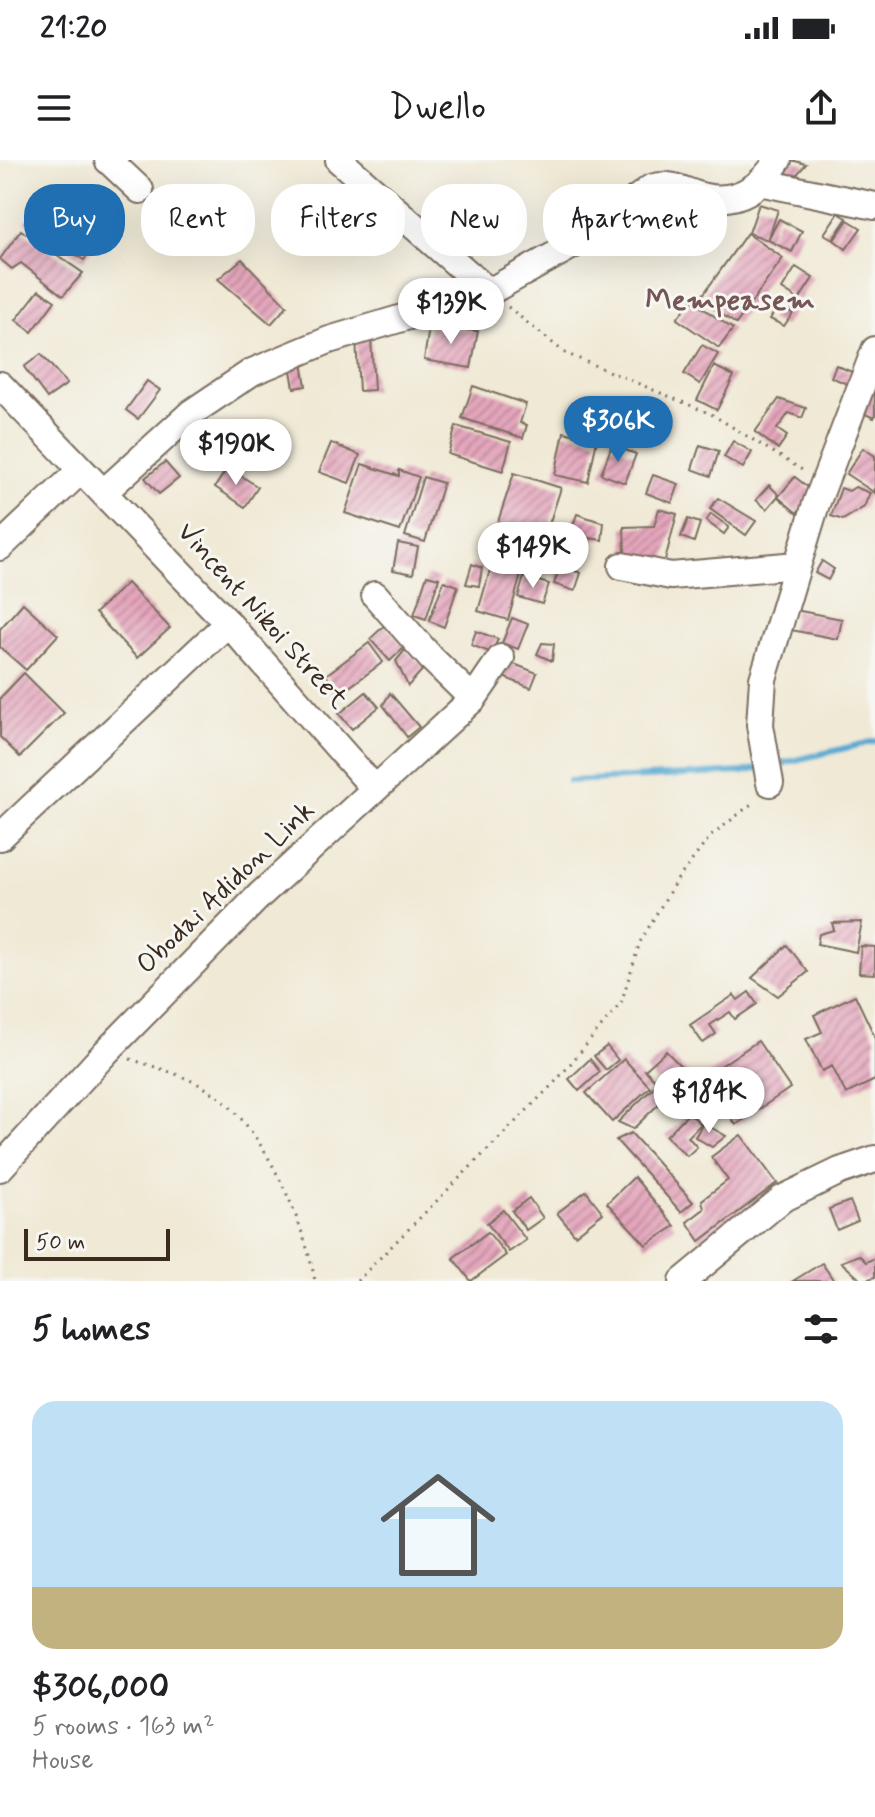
<!DOCTYPE html>
<meta charset="utf-8">
<style>
body{margin:0;font-family:Mynerve,sans-serif;background:#f6f6f6;color:#202124;height:100vh;display:flex;flex-direction:column;font-size:30px;white-space:nowrap}
*{box-sizing:border-box;margin:0}
p{font-size:26px;color:#757577}
.icon{flex:none;width:44px;height:44px;fill:none;stroke:currentColor;stroke-width:2;stroke-linecap:round;stroke-linejoin:round}
.map{position:relative;height:1121px;overflow:hidden}
.side{display:flex;flex-direction:column;background:#fff;flex:1}
.side>*{flex:none}
.top-card{position:absolute;left:24px;top:24px;width:828px;height:72px;display:flex;gap:16px}
.scale{position:absolute;left:24px;bottom:20px;width:146px;box-sizing:border-box;padding-left:8px;border:4px solid #3b2a1e;border-top:0;font-size:22px;line-height:28px;white-space:nowrap;color:#3b2a1e;-webkit-text-stroke:6px #f6f6f2;paint-order:stroke}
.price{position:absolute;translate:-50% -68px;padding:0 18px;border-radius:28px;background:#fff;color:#222;font-size:26px;line-height:52px;filter:drop-shadow(0 2px 4px #0008)}
.price::after{content:'';position:absolute;left:50%;top:48px;width:24px;height:18px;margin-left:-12px;background:inherit;clip-path:polygon(0 0,100% 0,50% 100%)}
.price.active{background:#1f6fb2;color:#fff}
ul{padding:0;list-style:none}
li{display:grid;align-content:center;gap:16px;height:424px;padding:0 32px}
li span{display:grid;place-items:center;height:248px;border-radius:24px;color:#555}
li>.icon{margin-inline-start:auto}
span .icon{width:144px;height:144px;fill:#fffc;stroke-width:1}
li b{font-size:34px}
h2{display:flex;justify-content:space-between;align-items:center;height:96px;padding:0 32px;font-size:34px}
.tag{padding:0 28px;border-radius:32px;background:#fff;box-shadow:0 8px 32px #0002;font-size:28px;line-height:72px}
.tag.active{background:#1f6fb2;color:#fff}
.status{display:flex;justify-content:space-between;align-items:center;height:56px;padding:0 40px;background:#fff;direction:ltr}
.status svg{height:22px;fill:currentColor}
header{display:flex;justify-content:space-between;align-items:center;height:104px;padding:0 32px;background:#fff;font-size:36px;font-weight:600}
.map>svg:first-child{display:block}
</style>
<div class="status"><b>21:20</b><svg viewBox="0 0 49 12"><path d="M0 12V9h3v3zM5 12V6h3v6zM10 12V3h3v9zM15 12V0h3v12zM26 1h20v11H26zM47 4h2v5h-2z"/></svg></div>
<header><svg class="icon" aria-label="menu" viewBox="0 0 24 24"><path d="M4 6h16M4 12h16M4 18h16"/></svg>Dwello<svg class="icon" aria-label="share" viewBox="0 0 24 24"><path d="M12 15V3M7 8l5-5 5 5M5 13v7h14v-7"/></svg></header>
<div class="map">
<svg width="875" height="1121" viewBox="0 0 875 1121">
<defs>
<pattern id="building-hatch" width="6" height="6" patternUnits="userSpaceOnUse" patternTransform="scale(2)"><rect width="6" height="6" fill="#e4a6bc"/><path d="M-1 1l2-2M0 6l6-6M5 7l2-2" fill="none" stroke="#ba8798"/></pattern>
</defs>
<rect width="100%" height="100%" fill="#f6f6f2"/>
<filter id="ink" filterUnits="userSpaceOnUse"><feTurbulence type="fractalNoise" baseFrequency=".0125" numOctaves="2"/><feDisplacementMap in="SourceGraphic" scale="16" xChannelSelector="R" yChannelSelector="G"/><feConvolveMatrix kernelMatrix="1 2 1 2 8 2 1 2 1" color-interpolation-filters="sRGB"/></filter>
<filter id="wash" filterUnits="userSpaceOnUse"><feTurbulence type="fractalNoise" baseFrequency=".006" numOctaves="4" result="noise"/><feDisplacementMap in="SourceGraphic" scale="32" xChannelSelector="R" yChannelSelector="G"/><feGaussianBlur stdDeviation="1.8" result="paint"/><feColorMatrix in="noise" values="0 0 0 0 0 0 0 0 0 0 0 0 0 0 0 0 0 1.4 0 .05"/><feComposite in="paint" operator="in"/></filter>
<g filter="url(#wash)">
<rect width="100%" height="100%" fill="#f0e9d5"/>
<g fill="none" stroke-linecap="round" stroke-linejoin="round">
<g stroke="#57aad2" stroke-width="6">
<polyline points="775,605 875,581"/>
<polyline points="569,621 743,612 760,608"/>
</g>
</g>
<g id="blocks">
<g fill="url(#building-hatch)">
<polygon points="791,0 806,4 794,18 783,10"/>
<polygon points="42,40 99,77 84,100 25,62"/>
<polygon points="759,44 778,50 768,80 749,73"/>
<polygon points="838,53 847,58 833,79 824,74"/>
<polygon points="779,59 802,71 792,92 768,80"/>
<polygon points="848,60 861,68 846,89 834,80"/>
<polygon points="21,70 83,113 63,136 21,103 12,109 0,99"/>
<polygon points="747,73 783,98 736,164 700,139"/>
<polygon points="242,99 287,146 271,164 218,119"/>
<polygon points="796,107 813,118 799,140 782,129"/>
<polygon points="39,130 55,141 32,172 16,160"/>
<polygon points="691,140 733,169 719,188 677,159"/>
<polygon points="777,147 793,153 784,166 770,159"/>
<polygon points="429,167 478,171 471,208 424,200"/>
<polygon points="371,178 374,230 359,231 356,179"/>
<polygon points="702,185 718,194 700,224 684,214"/>
<polygon points="41,194 67,224 47,238 24,207"/>
<polygon points="302,203 306,226 294,228 290,205"/>
<polygon points="836,205 854,213 849,225 831,217"/>
<polygon points="714,206 734,216 717,250 697,240"/>
<polygon points="147,221 160,230 138,259 126,250"/>
<polygon points="875,223 875,255 874,258 861,252"/>
<polygon points="473,226 526,244 520,263 527,265 523,278 462,258"/>
<polygon points="779,239 806,248 802,258 789,253 777,269 787,276 778,289 755,272"/>
<polygon points="647,249 662,253 654,282 640,278"/>
<polygon points="456,266 511,282 503,311 448,294"/>
<polygon points="564,272 597,280 588,322 555,315"/>
<polygon points="733,281 752,292 743,308 724,297"/>
<polygon points="331,283 360,295 349,323 319,312"/>
<polygon points="612,285 636,294 625,323 601,314"/>
<polygon points="700,285 719,291 711,316 692,309"/>
<polygon points="863,288 875,296 875,333 846,314"/>
<polygon points="165,302 179,318 159,334 145,318"/>
<polygon points="362,304 399,316 399,310 419,317 400,371 345,353"/>
<polygon points="228,307 258,327 245,347 215,327"/>
<polygon points="514,313 561,328 536,404 489,389"/>
<polygon points="653,315 679,324 672,343 646,333"/>
<polygon points="423,317 443,323 425,382 405,376"/>
<polygon points="795,317 814,332 797,353 778,337"/>
<polygon points="769,325 779,335 767,349 756,340"/>
<polygon points="855,327 870,333 864,347 843,360 831,356 841,328 849,331"/>
<polygon points="718,338 756,361 746,375 710,349"/>
<polygon points="659,349 677,354 664,404 625,394 624,367 654,366"/>
<polygon points="577,354 604,363 602,380 589,378 589,387 565,387"/>
<polygon points="711,354 729,367 724,374 706,361"/>
<polygon points="688,359 700,363 694,382 681,377"/>
<polygon points="398,383 418,387 413,414 393,410"/>
<polygon points="822,401 834,409 828,420 815,413"/>
<polygon points="472,404 482,408 479,426 466,424"/>
<polygon points="560,406 581,413 575,431 554,424"/>
<polygon points="491,407 521,415 508,460 478,451"/>
<polygon points="427,415 439,418 426,459 414,455"/>
<polygon points="524,417 549,424 542,444 518,437"/>
<polygon points="444,421 458,426 444,467 429,461"/>
<polygon points="127,423 170,468 137,498 95,453"/>
<polygon points="23,443 58,475 26,510 0,487 0,469"/>
<polygon points="795,450 842,459 838,479 791,470"/>
<polygon points="512,458 528,464 518,489 502,483"/>
<polygon points="385,465 405,487 390,501 370,479"/>
<polygon points="476,471 498,479 492,493 471,485"/>
<polygon points="369,483 383,502 340,534 326,515"/>
<polygon points="542,483 554,484 552,501 537,494"/>
<polygon points="405,490 425,507 408,526 396,501"/>
<polygon points="509,502 537,513 531,528 503,517"/>
<polygon points="24,513 64,553 20,597 0,577 0,538"/>
<polygon points="366,532 379,547 352,569 339,554"/>
<polygon points="390,533 419,567 407,577 383,545"/>
<polygon points="862,762 856,792 817,784 819,774 834,770 832,763"/>
<polygon points="787,785 808,812 778,836 752,818"/>
<polygon points="861,786 875,787 875,814 859,813"/>
<polygon points="749,832 757,844 735,859 730,852 710,865 716,874 703,883 690,865 734,835 738,840"/>
<polygon points="855,835 875,877 875,920 846,934 832,906 822,911 806,879 822,872 814,855"/>
<polygon points="758,881 790,928 736,965 704,917"/>
<polygon points="607,886 618,900 606,910 594,896"/>
<polygon points="666,891 702,928 681,948 668,935 633,969 618,962 658,923 645,910"/>
<polygon points="590,899 600,912 579,931 569,919"/>
<polygon points="624,899 650,927 612,962 586,933"/>
<polygon points="689,953 701,964 688,977 697,987 687,996 666,976"/>
<polygon points="703,963 726,976 712,987 695,977"/>
<polygon points="631,973 693,1042 681,1052 616,980"/>
<polygon points="741,975 777,1023 700,1081 687,1062 704,1049 702,1040 728,1020 711,997"/>
<polygon points="634,1017 675,1066 646,1085 607,1043"/>
<polygon points="586,1031 603,1053 575,1075 557,1053"/>
<polygon points="529,1038 543,1058 526,1070 512,1051"/>
<polygon points="850,1041 858,1061 837,1070 829,1049"/>
<polygon points="503,1050 526,1080 509,1092 487,1063"/>
<polygon points="488,1072 506,1095 471,1121 453,1098"/>
<polygon points="859,1095 866,1102 875,1098 875,1117 862,1121 841,1102"/>
<polygon points="822,1103 834,1121 793,1121"/>
</g>
</g>
</g>
<g filter="url(#ink)">
<use href="#blocks" fill-opacity="0" stroke="#7a6d5e" stroke-width="2"/>
<g fill="none" stroke-linecap="round" stroke-linejoin="round">
<g stroke="#7a6d5e" stroke-width="30">
<g id="minor">
<polyline points="108,0 140,30"/>
<polyline points="339,0 489,132"/>
<polyline points="764,23 875,46"/>
<polyline points="0,225 228,463 374,628"/>
<path d="M104 332 191 253 252 212 329 180 489 132 580 81 651 28C673 21 685 33 705 37 739 44 762 26 778 0"/>
<polyline points="0,387 81,310"/>
<polyline points="622,406 671,416 797,405"/>
<polyline points="375,435 431,498 473,539"/>
<polyline points="770,623 760,565 763,519 816,344 875,190"/>
<polyline points="0,677 228,463"/>
<polyline points="0,1008 106,892 260,735 473,539 501,498"/>
<polyline points="683,1121 782,1039 840,1011 875,999"/>
</g>
</g>
<g stroke="#7a6d5e" stroke-width="3" stroke-dasharray="2 6" stroke-linecap="butt">
<polyline points="508,147 565,193 711,254 804,311"/>
<path d="M130 899C158 908 185 915 210 931 263 964 304 1062 315 1121"/>
<polyline points="357,1121 557,920 621,843 640,782 674,724 710,677 755,641"/>
</g>
<use href="#minor" stroke="#fff" stroke-width="26"/>
</g>
</g>
<g text-anchor="middle" dominant-baseline="central" stroke-width="6" stroke-linejoin="round" paint-order="stroke">
<g font-size="28" fill="#3b2a1e" stroke="#f6f6f2">
<text transform="translate(262 456) rotate(48)">Vincent Nikoi Street</text>
<text transform="translate(226 728) rotate(-44)">Obodai Adidon Link</text>
</g>
<g font-size="30" font-weight="bold" fill="#765555" stroke="#f6f6f2">
<text x="730" y="140">Mempeasem</text>
</g>
</g>
</svg>
<div class="scale">50 m</div>
<b class="price" style="left:451px;top:186px">$139K</b>
<b class="price active" style="left:618px;top:304px">$306K</b>
<b class="price" style="left:236px;top:327px">$190K</b>
<b class="price" style="left:533px;top:430px">$149K</b>
<b class="price" style="left:709px;top:975px">$184K</b>
<div class="top-card">
<a class="tag active">Buy</a>
<a class="tag">Rent</a>
<a class="tag">Filters</a>
<a class="tag">New</a>
<a class="tag">Apartment</a>
</div>
</div>
<section class="side">
<h2>5 homes<svg class="icon" aria-label="filters" viewBox="0 0 24 24"><path d="M4 7h16M4 17h16"/><circle cx="9" cy="7" r="2"/><circle cx="15" cy="17" r="2"/></svg></h2>
<ul>
<li><span style="background:linear-gradient(#bfe0f5 75%,#c2b280 0)"><svg class="icon" aria-label="home" viewBox="0 0 24 24"><path d="M3 11l9-7 9 7M6 9v11h12V9"/></svg></span><div><b>$306,000</b><p>5 rooms · 163 m²</p><p>House</p></div></li>
</ul>
</section>
